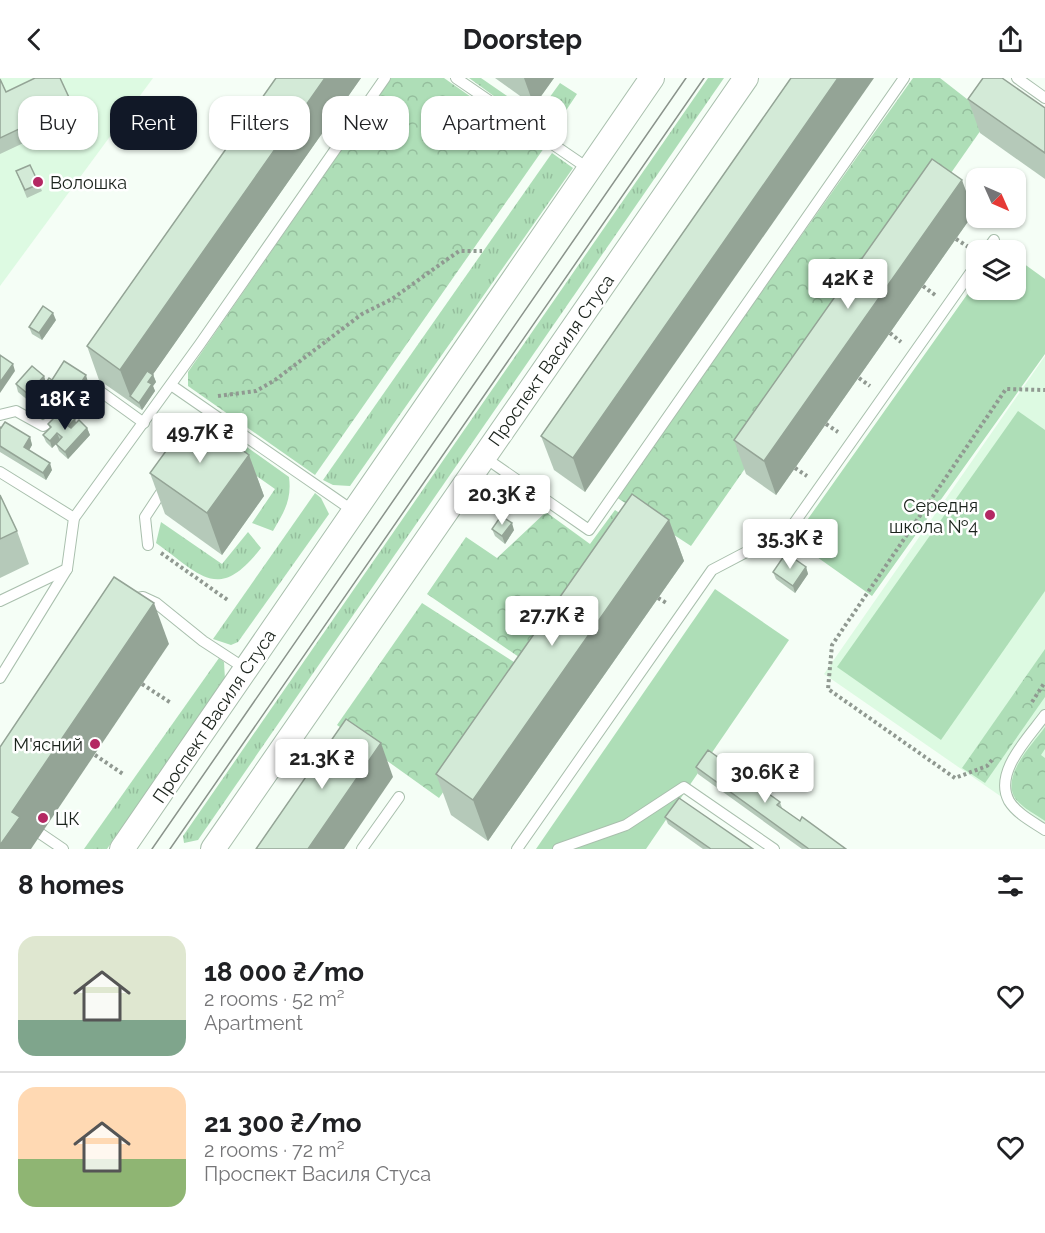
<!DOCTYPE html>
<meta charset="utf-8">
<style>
body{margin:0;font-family:Raleway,sans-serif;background:#f6f6f6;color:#202124;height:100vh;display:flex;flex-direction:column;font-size:22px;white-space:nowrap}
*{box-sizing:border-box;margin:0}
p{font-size:20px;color:#757577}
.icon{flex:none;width:33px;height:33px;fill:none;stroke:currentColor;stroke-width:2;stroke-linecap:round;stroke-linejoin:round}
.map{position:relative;height:771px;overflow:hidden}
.side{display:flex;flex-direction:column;background:#fff;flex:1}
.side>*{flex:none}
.guide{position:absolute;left:18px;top:18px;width:600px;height:54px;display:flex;gap:12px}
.needle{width:39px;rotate:135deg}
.controls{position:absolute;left:966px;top:90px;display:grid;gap:12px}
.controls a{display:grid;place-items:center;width:60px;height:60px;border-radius:12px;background:#fff;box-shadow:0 2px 4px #0004;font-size:30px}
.price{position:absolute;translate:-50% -51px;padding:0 14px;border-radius:6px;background:#fff;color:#222;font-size:20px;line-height:39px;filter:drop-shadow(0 2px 3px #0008)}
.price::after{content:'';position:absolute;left:50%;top:36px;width:18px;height:14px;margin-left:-9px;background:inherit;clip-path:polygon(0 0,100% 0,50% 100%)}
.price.current{background:#111827;color:#fff}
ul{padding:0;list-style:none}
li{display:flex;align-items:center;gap:18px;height:150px;padding:0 18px}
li+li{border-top:2px solid #e0e0e0}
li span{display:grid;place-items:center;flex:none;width:168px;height:120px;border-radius:18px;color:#555}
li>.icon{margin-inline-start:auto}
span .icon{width:72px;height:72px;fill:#fffc;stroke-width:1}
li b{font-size:26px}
h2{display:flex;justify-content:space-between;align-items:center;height:72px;padding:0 18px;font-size:26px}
.chip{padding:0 21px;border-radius:18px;background:#fff;box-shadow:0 2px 4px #0004;font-size:21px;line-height:54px}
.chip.current{background:#111827;color:#fff}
header{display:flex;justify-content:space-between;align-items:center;height:78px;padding:0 18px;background:#fff;font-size:27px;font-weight:700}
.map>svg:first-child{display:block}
</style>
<header><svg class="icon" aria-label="back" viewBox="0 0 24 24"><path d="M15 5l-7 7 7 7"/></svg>Doorstep<svg class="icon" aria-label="share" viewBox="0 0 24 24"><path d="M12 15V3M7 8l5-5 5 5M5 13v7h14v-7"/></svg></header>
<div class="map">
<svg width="1045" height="771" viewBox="0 0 1045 771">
<defs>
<pattern id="grass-tufts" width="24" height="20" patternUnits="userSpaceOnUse" patternTransform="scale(1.5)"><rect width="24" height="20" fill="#aedeb7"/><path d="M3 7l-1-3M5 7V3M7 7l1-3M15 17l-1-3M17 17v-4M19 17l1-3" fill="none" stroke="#95be9d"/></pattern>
<pattern id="forest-crowns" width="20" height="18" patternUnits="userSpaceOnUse" patternTransform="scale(1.5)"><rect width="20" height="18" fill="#aedeb7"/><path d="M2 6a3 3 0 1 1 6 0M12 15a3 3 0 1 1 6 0" fill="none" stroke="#95be9d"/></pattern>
</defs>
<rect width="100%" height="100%" fill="#f5fef6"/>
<g fill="#ddfae2">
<polygon points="0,0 153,0 0,208"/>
<polygon points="1045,278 1045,749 824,596"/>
</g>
<g fill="url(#grass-tufts)">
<polygon points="469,0 481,0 536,38 560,5 577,16 549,58"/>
<polygon points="708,0 724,0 198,762 184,765 183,758"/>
<polygon points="552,75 573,90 350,408 333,407 323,402"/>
<path d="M226 354 289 399C292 422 284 434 273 453L252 445 275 411 215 369Z"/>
<polygon points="315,415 321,420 329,436 238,564 231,567 213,561"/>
<path d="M161 444 222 486 248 454 261 470C218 525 201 497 156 465Z"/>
<polygon points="219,580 224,584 225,602 107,771 84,771"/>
</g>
<g fill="url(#forest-crowns)">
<polygon points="391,0 444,0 544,70 315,397 188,308 188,294"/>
<polygon points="913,0 940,0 990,39 691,468 616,419"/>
<polygon points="615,432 632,443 532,588 427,516 466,459 497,480 546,434 590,466"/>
<polygon points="422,525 528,593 439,720 337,647"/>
<polygon points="1045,571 1045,619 985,705 962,690"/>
<path d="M1045 649V671L1041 677 1045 680V743C1035 736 1022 730 1015 720 1001 697 1033 666 1045 649Z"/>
</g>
<g fill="#aedeb7">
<polygon points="1016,180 1045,201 1045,276 872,518 793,462 976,204 976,212 1016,212"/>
<polygon points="1018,333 1045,352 1045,513 941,662 837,589"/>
<polygon points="715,511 789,562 646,771 536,771"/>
</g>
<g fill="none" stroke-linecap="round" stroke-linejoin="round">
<g stroke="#a9bfad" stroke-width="12">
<g id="service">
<polyline points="456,0 589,91"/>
<polyline points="1017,0 1045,20"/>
<polyline points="987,172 994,162"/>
<polyline points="171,307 352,432"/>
<polyline points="0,337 16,333 43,348 101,314 144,345"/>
<polyline points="484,379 589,452 904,0"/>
<polyline points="0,394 74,440 67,491 0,600"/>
<polyline points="74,440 200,266 385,0"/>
<polyline points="148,467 145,439 166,407"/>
<polyline points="132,521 143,519 156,525 203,563 246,591"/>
<polyline points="0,523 67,491"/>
<path d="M1045 637C1030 658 993 694 1009 723 1017 736 1033 744 1045 752"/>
<polyline points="41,756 63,771"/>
<polyline points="362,771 399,719"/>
<polyline points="517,771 712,492 790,451 976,187"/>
<polyline points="558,771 626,747 684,709 774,771"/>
</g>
</g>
<g stroke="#a9bfad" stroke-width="26">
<g id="tertiary">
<polyline points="122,771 652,0"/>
<polyline points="213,771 746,0"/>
</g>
</g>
<g stroke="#909991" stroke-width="4" stroke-dasharray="3 3" stroke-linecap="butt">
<polyline points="956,161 970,170"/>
<polyline points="923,208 935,217"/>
<polyline points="890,255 901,264"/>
<polyline points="859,300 870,308"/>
<polyline points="218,318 256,313 275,302 362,236 392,221 459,173 482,173"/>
<polyline points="826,346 838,354"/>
<polyline points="795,390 807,398"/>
<polyline points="161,475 229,523"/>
<polyline points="658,520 668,526"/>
<polyline points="142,606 171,625"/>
<polyline points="1032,624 1045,604"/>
<polyline points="95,677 123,696"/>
<polyline points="992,682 987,688 955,700 828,611 832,567 1006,311 1045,312"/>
</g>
<use href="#service" stroke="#fff" stroke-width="10"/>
<use href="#tertiary" stroke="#fff" stroke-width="24"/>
<g stroke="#8a938b" stroke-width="1.5">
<polyline points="152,771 686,0"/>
<polyline points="170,771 704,0"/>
</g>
</g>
<g fill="#b5c9b9">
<polygon points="276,0 361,0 153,296 156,304 153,308 155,313 142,332 99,302 87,268"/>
<polygon points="495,0 554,0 534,28"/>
<polygon points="791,0 585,414 554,392 541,358"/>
<polygon points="0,1 6,14 72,26 77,40 0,76"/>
<polygon points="968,21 1045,30 1045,101 980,55"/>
<polygon points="16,93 39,106 42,113 27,120"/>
<polygon points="974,135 776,417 746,396 734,362"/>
<polygon points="56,242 42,262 32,256 29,249"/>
<polygon points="44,298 46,305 52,302 88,304 77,323 65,315 53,334 39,325 37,318 43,309 30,324 18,314 16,306"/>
<polygon points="61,341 76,345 87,350 90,357 68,381 59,373 56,366 52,370 46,364 43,357 50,350 48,346"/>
<polygon points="0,349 30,359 32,367 29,372 52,392 46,402 0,374"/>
<polygon points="249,377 264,418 222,477 165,436 150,395"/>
<polygon points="0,417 17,453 29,486 0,500"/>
<polygon points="669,442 684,483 488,763 451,737 436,696"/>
<polygon points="492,451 514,452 505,466 495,458"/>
<polygon points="806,489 808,496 795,515 776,501 773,494"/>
<polygon points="696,689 780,724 782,730 800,743 846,771 802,771 698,696"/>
<polygon points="665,739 753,771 703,771 668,746"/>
</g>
<g fill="#94a496">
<polygon points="325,0 361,0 135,322 130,318 120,292"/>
<polygon points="524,0 554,0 534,28"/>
<polygon points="838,0 874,0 585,414 573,380"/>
<polygon points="962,102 974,135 776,417 764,383"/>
<polygon points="53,235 56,242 42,262 39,255"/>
<polygon points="13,286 15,293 0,315 0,304"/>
<polygon points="86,297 88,304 77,323 74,316"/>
<polygon points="153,297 156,304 153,308 155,313 142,332 139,325 148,304"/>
<polygon points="44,298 46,305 30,324 28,316"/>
<polygon points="62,308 65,315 53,334 51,327"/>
<polygon points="75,341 77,348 71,355 68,348"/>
<polygon points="87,350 90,357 68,381 65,374"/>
<polygon points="57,355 60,362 52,370 50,363"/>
<polygon points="30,359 32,367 27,376 24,369"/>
<polygon points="249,377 264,418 222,477 207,435"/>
<polygon points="50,385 52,392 46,402 43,395"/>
<polygon points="669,442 684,483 488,763 473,722"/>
<polygon points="512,445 514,452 505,466 502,458"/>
<polygon points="806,489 808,496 795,515 793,508"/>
<polygon points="154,525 169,566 31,771 0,771 0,767 12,734"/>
<polygon points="381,665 393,699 344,771 308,771"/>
</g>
<g fill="#d3ead7" stroke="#94a496" stroke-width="1.5">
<polygon points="35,0 60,0 72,26 0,60 0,1 6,14"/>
<polygon points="276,0 325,0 120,292 87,268"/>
<polygon points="791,0 838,0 573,380 541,358"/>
<polygon points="983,0 1002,0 1045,30 1045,75 968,21"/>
<polygon points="932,81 962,102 764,383 734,362"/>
<polygon points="30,87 39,106 25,112 16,93"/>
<polygon points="43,228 53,235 39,255 29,249"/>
<polygon points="0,277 13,286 0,304"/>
<polygon points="64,283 86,297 74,316 62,308 51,327 37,318 49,300 52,302"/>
<polygon points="32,288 44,298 28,316 16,306"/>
<polygon points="147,293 153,297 148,304 152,306 139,325 130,318"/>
<polygon points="68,334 75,341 68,348 71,350 79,342 87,350 65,374 56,366 62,359 57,355 50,363 43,357 51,349 48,346 57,337 61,341"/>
<polygon points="192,337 249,377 207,435 150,395"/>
<polygon points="5,344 30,359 24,369 50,385 43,395 0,368 0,349 1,350"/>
<polygon points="632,416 669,442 473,722 436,696"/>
<polygon points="0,417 17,453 0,461"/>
<polygon points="501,438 512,445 502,458 492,451"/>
<polygon points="786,475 806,489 793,508 773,494"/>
<polygon points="114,499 154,525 12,734 20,739 0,767 0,669"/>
<polygon points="346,641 381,665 308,771 256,771"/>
<polygon points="708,672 780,724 777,727 800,743 802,739 846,771 809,771 696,689"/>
<polygon points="679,720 753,771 711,771 665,739"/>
</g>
<g fill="#b42863" stroke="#fff" stroke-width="2">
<circle cx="38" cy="104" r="6"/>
<circle cx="990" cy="437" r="6"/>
<circle cx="95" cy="666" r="6"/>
<circle cx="43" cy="740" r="6"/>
</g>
<g text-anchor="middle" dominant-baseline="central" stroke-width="5" stroke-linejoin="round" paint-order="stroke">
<g font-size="18" fill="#1b231c" stroke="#fff" text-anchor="start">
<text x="50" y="104">Волошка</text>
<text x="978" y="427" text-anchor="end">Середня<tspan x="978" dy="21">школа №4</tspan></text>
<text x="83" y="666" text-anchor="end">М'ясний</text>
<text x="55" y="740">ЦК</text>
</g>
<g font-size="18" fill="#1b231c" stroke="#fff">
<text transform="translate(551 282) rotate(-55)">Проспект Василя Стуса</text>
<text transform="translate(214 638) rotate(-56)">Проспект Василя Стуса</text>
</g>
</g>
</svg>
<div class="controls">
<a><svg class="needle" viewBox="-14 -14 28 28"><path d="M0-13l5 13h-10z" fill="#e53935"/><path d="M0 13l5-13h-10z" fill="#757577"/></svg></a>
<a><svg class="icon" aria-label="layers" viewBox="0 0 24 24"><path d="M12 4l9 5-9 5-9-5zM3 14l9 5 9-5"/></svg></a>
</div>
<b class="price" style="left:848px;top:232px">42K ₴</b>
<b class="price current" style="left:65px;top:353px">18K ₴</b>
<b class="price" style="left:200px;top:386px">49.7K ₴</b>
<b class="price" style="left:502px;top:448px">20.3K ₴</b>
<b class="price" style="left:790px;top:492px">35.3K ₴</b>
<b class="price" style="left:552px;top:569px">27.7K ₴</b>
<b class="price" style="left:322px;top:712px">21.3K ₴</b>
<b class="price" style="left:765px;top:726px">30.6K ₴</b>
<div class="guide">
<a class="chip">Buy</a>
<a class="chip current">Rent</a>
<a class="chip">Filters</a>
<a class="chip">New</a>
<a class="chip">Apartment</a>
</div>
</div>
<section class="side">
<h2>8 homes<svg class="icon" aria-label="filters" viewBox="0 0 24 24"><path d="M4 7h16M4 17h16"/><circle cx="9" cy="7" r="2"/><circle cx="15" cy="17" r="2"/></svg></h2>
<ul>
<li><span style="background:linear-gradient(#dfe7d0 70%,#7fa58c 0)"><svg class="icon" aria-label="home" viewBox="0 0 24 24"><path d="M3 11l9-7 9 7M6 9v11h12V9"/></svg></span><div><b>18 000 ₴/mo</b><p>2 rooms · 52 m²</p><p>Apartment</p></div><svg class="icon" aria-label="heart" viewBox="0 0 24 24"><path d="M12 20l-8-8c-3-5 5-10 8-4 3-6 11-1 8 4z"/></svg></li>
<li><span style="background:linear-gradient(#ffd9b3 60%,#8fb573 0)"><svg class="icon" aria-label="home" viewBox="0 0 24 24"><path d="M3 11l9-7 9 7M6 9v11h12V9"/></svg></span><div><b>21 300 ₴/mo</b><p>2 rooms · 72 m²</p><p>Проспект Василя Стуса</p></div><svg class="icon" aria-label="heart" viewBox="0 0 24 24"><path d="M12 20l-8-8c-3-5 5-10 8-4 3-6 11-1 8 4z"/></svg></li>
</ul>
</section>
